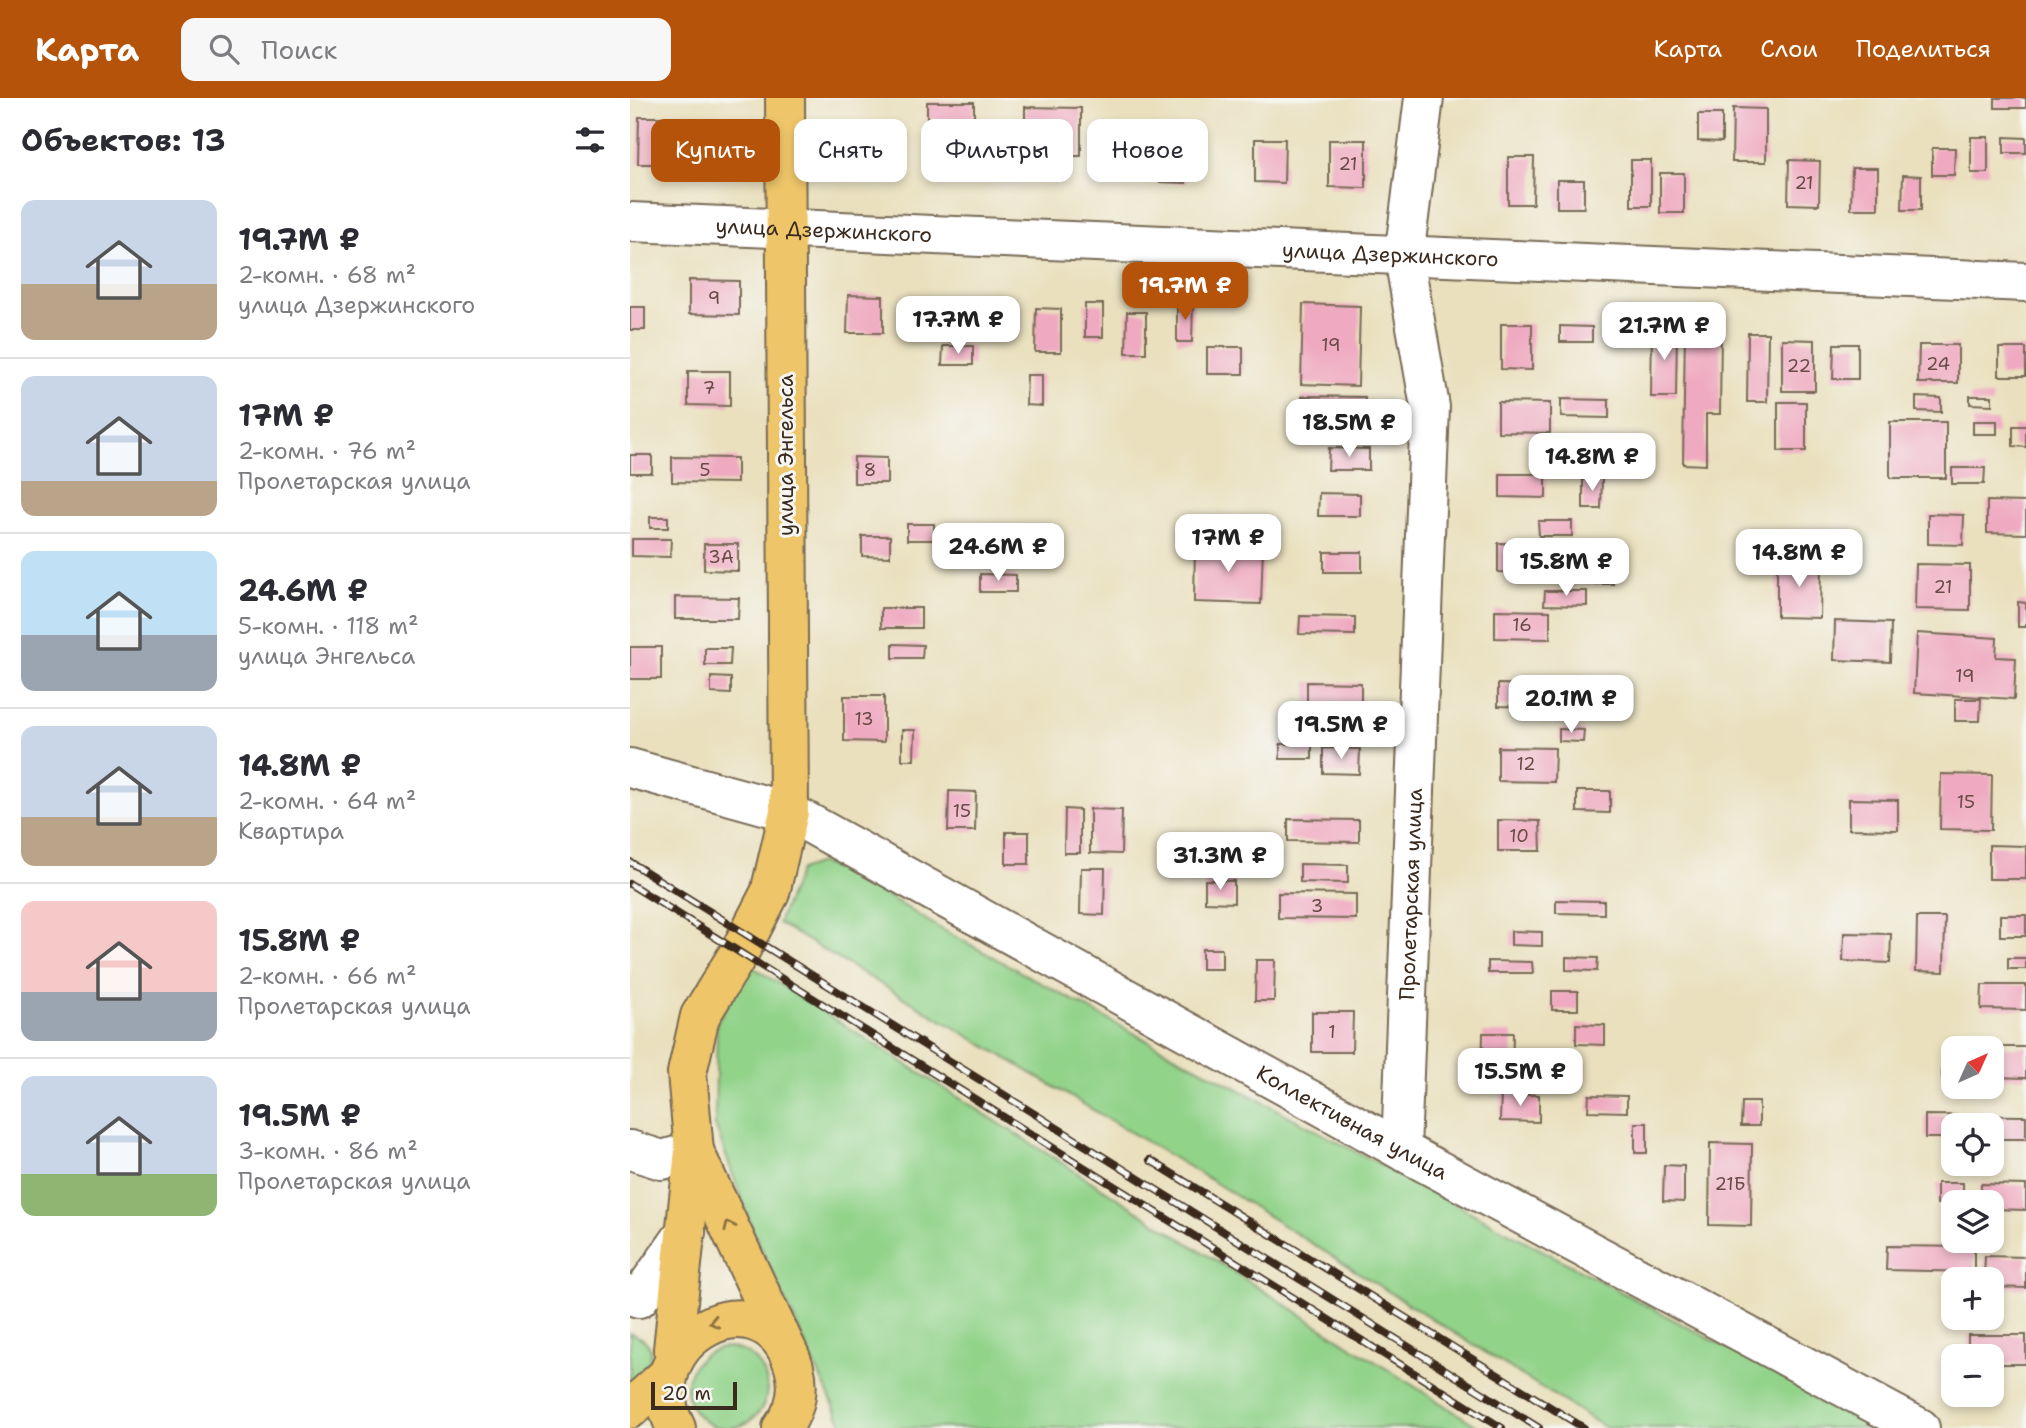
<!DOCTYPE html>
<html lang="ru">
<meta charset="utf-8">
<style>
body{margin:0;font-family:"Shantell Sans",sans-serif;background:#f7f7f7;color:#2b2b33;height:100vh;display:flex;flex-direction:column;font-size:26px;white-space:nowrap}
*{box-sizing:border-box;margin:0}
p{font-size:23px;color:#7c7c81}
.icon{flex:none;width:38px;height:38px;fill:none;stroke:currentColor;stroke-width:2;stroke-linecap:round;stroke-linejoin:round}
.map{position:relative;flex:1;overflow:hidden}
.side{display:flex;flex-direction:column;background:#fff;width:630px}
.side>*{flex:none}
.hud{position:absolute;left:21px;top:21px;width:665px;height:63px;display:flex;gap:14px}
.needle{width:46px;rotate:45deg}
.fabs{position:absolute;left:1311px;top:938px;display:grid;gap:14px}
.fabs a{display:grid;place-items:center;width:63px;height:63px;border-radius:14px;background:#fff;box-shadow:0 4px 10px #0003;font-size:35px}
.scale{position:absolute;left:21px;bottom:18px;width:86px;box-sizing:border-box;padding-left:7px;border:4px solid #3b2a1e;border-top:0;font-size:19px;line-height:24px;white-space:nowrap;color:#3b2a1e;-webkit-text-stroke:5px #f6f6f2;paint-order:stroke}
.price{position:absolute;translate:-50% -60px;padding:0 16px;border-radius:14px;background:#fff;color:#222;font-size:23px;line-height:46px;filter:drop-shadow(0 2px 4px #0008)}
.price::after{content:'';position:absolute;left:50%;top:42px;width:21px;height:16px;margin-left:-10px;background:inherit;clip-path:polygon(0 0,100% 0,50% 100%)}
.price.active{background:#b45309;color:#fff}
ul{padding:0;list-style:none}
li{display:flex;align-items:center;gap:21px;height:175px;padding:0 21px}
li+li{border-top:2px solid #e1e1e2}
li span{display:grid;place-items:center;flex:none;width:196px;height:140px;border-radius:14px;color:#555}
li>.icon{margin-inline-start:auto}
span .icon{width:84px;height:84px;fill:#fffc;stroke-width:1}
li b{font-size:30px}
h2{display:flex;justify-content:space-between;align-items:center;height:84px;padding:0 21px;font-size:30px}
.pill{padding:0 24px;border-radius:14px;background:#fff;box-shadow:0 4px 10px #0003;font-size:24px;line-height:63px}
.pill.active{background:#b45309;color:#fff}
header{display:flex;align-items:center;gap:42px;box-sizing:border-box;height:98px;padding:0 35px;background:#b45309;color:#fff}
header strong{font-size:33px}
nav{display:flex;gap:38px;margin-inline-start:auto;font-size:24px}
.search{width:490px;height:63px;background:#f7f7f7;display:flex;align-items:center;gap:18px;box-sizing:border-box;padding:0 24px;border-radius:14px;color:#7c7c81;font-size:26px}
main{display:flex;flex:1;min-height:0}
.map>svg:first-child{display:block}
</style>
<header>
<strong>Карта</strong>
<div class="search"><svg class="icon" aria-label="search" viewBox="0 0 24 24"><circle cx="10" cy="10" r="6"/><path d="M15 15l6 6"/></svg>Поиск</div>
<nav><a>Карта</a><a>Слои</a><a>Поделиться</a></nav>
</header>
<main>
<section class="side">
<h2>Объектов: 13<svg class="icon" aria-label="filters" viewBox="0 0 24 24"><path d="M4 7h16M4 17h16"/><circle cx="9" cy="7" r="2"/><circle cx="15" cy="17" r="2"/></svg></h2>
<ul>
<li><span style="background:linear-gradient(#c9d6e8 60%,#b9a48a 0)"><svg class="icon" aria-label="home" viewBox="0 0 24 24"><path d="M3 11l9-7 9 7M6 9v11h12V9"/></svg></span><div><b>19.7M ₽</b><p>2-комн. · 68 m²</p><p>улица Дзержинского</p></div></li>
<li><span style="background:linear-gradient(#c9d6e8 75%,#b9a48a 0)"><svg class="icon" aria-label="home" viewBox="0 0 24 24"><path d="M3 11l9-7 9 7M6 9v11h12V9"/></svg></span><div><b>17M ₽</b><p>2-комн. · 76 m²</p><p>Пролетарская улица</p></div></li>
<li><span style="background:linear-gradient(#bfe0f5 60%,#9aa5b1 0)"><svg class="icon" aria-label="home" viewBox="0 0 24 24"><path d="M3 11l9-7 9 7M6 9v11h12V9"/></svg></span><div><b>24.6M ₽</b><p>5-комн. · 118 m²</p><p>улица Энгельса</p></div></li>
<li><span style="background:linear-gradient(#c9d6e8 65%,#b9a48a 0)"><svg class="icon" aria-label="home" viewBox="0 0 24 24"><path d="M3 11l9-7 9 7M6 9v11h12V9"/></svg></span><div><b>14.8M ₽</b><p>2-комн. · 64 m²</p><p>Квартира</p></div></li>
<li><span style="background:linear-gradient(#f6c9c9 65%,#9aa5b1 0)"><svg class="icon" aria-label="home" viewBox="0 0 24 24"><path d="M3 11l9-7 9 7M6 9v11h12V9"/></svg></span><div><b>15.8M ₽</b><p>2-комн. · 66 m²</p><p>Пролетарская улица</p></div></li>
<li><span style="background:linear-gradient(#c9d6e8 70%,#8fb573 0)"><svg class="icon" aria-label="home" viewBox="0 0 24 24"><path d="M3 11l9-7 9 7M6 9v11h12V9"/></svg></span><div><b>19.5M ₽</b><p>3-комн. · 86 m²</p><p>Пролетарская улица</p></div></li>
</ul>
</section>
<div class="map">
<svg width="1396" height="1330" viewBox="0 0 1396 1330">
<rect width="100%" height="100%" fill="#f6f6f2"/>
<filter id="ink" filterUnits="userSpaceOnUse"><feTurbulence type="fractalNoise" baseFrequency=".0143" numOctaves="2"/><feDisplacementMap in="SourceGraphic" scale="14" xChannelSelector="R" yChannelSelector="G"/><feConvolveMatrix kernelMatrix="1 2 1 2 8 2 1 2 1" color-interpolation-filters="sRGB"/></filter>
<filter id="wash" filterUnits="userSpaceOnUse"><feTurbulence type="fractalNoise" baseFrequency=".00686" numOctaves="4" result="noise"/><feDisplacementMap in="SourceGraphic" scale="28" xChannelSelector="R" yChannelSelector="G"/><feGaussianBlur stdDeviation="1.57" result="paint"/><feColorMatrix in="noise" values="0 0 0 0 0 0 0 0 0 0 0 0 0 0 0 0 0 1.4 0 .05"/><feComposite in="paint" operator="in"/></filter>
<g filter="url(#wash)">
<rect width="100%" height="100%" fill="#eae0be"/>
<g fill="#92d38a" stroke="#667e54" stroke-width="2">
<polygon points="190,765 227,779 311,831 544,957 1248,1330 976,1330 576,1079 148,825 170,772"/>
<polygon points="121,868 850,1330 214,1330 123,1132 85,1027 87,924"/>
<path d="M0 1235C36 1247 18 1270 0 1287Z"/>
<circle cx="97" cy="1290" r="40"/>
</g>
<g id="blocks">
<g fill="#efa9c0">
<rect x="1365" y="0" width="31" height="10"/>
<polygon points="297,4 344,4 344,22 297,21"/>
<polygon points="395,9 451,10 451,58 395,58"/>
<polygon points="1103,10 1136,11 1136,64 1102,64"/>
<polygon points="1068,16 1092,16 1092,44 1068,43"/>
<polygon points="9,19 37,19 36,66 8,66"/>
<polygon points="75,27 114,27 114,48 75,47"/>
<rect x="1341" y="39" width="17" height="36"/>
<polygon points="1374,39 1396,40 1396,55 1374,55"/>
<polygon points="625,41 655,41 654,85 625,84"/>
<polygon points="699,42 736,42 736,90 699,89"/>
<polygon points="348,44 375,44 374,76 348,75"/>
<polygon points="1302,50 1325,50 1324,77 1302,77"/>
<polygon points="878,59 904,59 903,106 878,106"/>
<rect x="1001" y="62" width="20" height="46"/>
<polygon points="1159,62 1190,63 1189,107 1158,106"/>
<polygon points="530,67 556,67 556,85 530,84"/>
<polygon points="1222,70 1248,70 1248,111 1221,111"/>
<rect x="1030" y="75" width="24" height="40"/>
<polygon points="1273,77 1291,78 1291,112 1272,112"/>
<rect x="927" y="82" width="27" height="28"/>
<polygon points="59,182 109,183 109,217 59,216"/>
<polygon points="218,197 253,198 253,235 217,235"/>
<rect x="274" y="201" width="15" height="28"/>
<polygon points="547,204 563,205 562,244 547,244"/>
<rect x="455" y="206" width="18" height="33"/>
<polygon points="673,206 730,208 728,288 671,286"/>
<rect x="0" y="209" width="15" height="23"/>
<polygon points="406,210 431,211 431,254 405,254"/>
<polygon points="497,214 516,214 516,255 496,255"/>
<polygon points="871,226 902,226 902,272 871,271"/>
<polygon points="930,228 962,229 962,244 930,244"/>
<polygon points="1022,230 1047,230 1046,299 1021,299"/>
<polygon points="1055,232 1091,233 1090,316 1076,316 1076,367 1053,366"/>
<polygon points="1118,235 1138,235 1137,304 1117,304"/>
<polygon points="1152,241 1185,242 1185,293 1152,293"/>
<polygon points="1204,246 1228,246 1228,281 1203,281"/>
<polygon points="1289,247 1328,247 1328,285 1288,285"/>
<polygon points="313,248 343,248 343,267 312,267"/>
<rect x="577" y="249" width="36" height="27"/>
<rect x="1369" y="250" width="27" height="28"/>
<polygon points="58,273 100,273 100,308 58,307"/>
<polygon points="397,277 412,277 412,308 396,307"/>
<polygon points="672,298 735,299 734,323 672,323"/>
<polygon points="1340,298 1362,298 1362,307 1340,306"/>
<polygon points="1286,299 1311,300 1311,314 1286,313"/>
<polygon points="931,301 979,302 979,320 931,319"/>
<polygon points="868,304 920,305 920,335 868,334"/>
<rect x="1148" y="304" width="28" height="49"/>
<rect x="1343" y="323" width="24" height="13"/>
<rect x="1260" y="324" width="56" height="56"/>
<polygon points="1383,328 1396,328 1396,349 1383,348"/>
<polygon points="699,350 739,351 739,372 698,372"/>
<rect x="0" y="357" width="22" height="18"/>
<polygon points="42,359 107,360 107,385 42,384"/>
<polygon points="224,359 257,360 257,385 224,385"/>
<polygon points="1322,370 1355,370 1354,386 1322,386"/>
<polygon points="870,376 916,376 916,400 870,399"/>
<polygon points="953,379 972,379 971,411 953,411"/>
<polygon points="689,395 730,396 730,418 688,418"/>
<polygon points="1357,403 1396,404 1396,436 1357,435"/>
<polygon points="1298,416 1334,417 1333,447 1298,446"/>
<rect x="20" y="419" width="18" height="11"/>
<polygon points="908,423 942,423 942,438 909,438"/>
<rect x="277" y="426" width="27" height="16"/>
<polygon points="232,438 260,438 260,459 232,458"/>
<polygon points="2,441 41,441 40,459 2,458"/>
<polygon points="868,445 911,446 910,475 868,474"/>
<polygon points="74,446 108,446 108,473 74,472"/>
<polygon points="565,446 633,448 631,506 564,504"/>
<polygon points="955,451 983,452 983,486 955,486"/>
<rect x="694" y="454" width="38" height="20"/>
<polygon points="1147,463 1191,463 1190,520 1147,519"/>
<polygon points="1286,466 1340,467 1340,512 1285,511"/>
<polygon points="350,476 386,477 386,494 350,494"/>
<polygon points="915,493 957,493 957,508 914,507"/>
<polygon points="45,499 109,500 108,521 45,521"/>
<polygon points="1388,504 1396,505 1396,529 1388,529"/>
<rect x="251" y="510" width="40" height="20"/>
<polygon points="865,512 920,513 920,541 865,540"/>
<polygon points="670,518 725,519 725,537 669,536"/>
<polygon points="1205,523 1261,525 1260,564 1204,562"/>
<polygon points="1287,535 1367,540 1366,559 1386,560 1384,601 1284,595"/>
<polygon points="263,546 293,547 292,560 263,560"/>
<rect x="0" y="549" width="31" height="32"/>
<polygon points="75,550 101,550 100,567 75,567"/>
<polygon points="81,579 101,580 101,596 81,595"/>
<polygon points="677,584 731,585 731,611 677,610"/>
<polygon points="868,586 968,588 968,610 868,608"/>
<polygon points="214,598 254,598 254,644 214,643"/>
<polygon points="1325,601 1351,601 1350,623 1325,623"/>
<polygon points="929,631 954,632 953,644 929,643"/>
<polygon points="272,632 285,632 284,662 272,662"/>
<rect x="650" y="646" width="32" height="15"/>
<polygon points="868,649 925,650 924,684 868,683"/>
<polygon points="693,650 730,651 729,676 693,675"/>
<polygon points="1311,676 1362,677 1361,732 1310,731"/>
<polygon points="319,693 346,694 345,733 318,733"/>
<polygon points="947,693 980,693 980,715 947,714"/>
<polygon points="1219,701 1268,702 1268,732 1219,731"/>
<polygon points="435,711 450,712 450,755 434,755"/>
<polygon points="460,711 492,712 491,756 460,755"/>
<polygon points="658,721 729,722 729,744 658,743"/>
<polygon points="868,722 910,723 911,753 868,753"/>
<rect x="376" y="734" width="23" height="32"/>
<polygon points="1359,747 1396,748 1396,781 1359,781"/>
<polygon points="670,766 718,767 718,785 670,784"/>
<polygon points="451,770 475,770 474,817 450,816"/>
<polygon points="575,782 604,783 604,805 575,804"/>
<polygon points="648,795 726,796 726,821 648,820"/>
<polygon points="926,802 974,803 974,816 926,815"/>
<rect x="1370" y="817" width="26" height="21"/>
<polygon points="1287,819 1315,819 1314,874 1286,873"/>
<polygon points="881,833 912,834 912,848 881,847"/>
<polygon points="1214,835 1261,836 1260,865 1213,863"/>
<rect x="572" y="851" width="20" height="20"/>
<polygon points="936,859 968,860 967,873 936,872"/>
<rect x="1378" y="860" width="18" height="11"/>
<polygon points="626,862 645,862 644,903 625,903"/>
<polygon points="858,863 902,864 903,875 858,875"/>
<polygon points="1352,887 1396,887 1396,912 1351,911"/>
<rect x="922" y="893" width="26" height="19"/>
<polygon points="682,914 723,914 722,954 682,954"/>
<polygon points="946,926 975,927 975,947 946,946"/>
<polygon points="853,935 883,935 882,981 852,980"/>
<polygon points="1313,948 1323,948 1323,979 1312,979"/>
<polygon points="1362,949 1396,949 1396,980 1362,979"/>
<rect x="890" y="960" width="29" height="16"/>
<polygon points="871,996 909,997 909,1024 870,1023"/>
<polygon points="959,997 997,998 997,1014 958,1013"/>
<polygon points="1112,1004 1129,1004 1129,1028 1111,1028"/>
<polygon points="1295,1017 1396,1018 1396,1041 1362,1041 1362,1027 1323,1027 1323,1040 1295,1040"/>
<rect x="1005" y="1025" width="12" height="30"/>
<polygon points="1080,1045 1122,1046 1121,1128 1079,1127"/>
<polygon points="1034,1067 1054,1068 1054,1104 1033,1103"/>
<polygon points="1307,1085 1333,1085 1333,1104 1307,1106"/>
<polygon points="1351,1086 1396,1087 1396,1112 1362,1111 1362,1104 1350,1104"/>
<polygon points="1257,1148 1344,1149 1344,1174 1256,1172"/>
<polygon points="1355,1158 1396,1159 1396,1190 1362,1189 1362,1181 1354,1181"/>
<polygon points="1338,1237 1396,1237 1396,1266 1362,1266 1362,1258 1338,1258"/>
</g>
</g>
</g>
<g filter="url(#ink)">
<use href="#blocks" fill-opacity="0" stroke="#786a56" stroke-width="2"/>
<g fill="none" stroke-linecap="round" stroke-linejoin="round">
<g stroke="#786a56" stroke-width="42">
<g id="minor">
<path id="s1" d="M0 124 1396 184"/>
<path id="s2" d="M0 670 159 714 771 1052 1290 1330"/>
<polyline points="0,1052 32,1062 64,1053"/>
<path id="s3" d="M771 1052 800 309 774 159 794 0"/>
<polyline points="0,1197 9,1200 56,1134"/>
</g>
</g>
<g stroke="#786a56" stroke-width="42">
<g id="major">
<polyline points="64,1053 155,1248"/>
<polyline points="43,1251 64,1053 57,975 70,918 110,853 140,795 159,714 155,0"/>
<polyline points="0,1311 32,1282"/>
<path d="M46 1330C0 1244 133 1169 164 1269 170 1290 166 1312 152 1330"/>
</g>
</g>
<use href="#minor" stroke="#fff" stroke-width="38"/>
<use href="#major" stroke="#eec569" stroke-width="38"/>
<g stroke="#3b2a1e" stroke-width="8">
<g id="rail">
<polyline points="0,764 909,1330"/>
<polyline points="0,786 872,1330"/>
<polyline points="520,1062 954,1330"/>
</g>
</g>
<use href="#rail" stroke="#f6f6f2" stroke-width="5" stroke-dasharray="16" stroke-linecap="butt"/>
</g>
<defs><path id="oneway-chevron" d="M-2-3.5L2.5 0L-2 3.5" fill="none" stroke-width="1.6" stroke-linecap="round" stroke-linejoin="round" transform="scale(1.75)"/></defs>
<g stroke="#8c7040">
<use href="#oneway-chevron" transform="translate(99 1128) rotate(-115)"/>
<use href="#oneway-chevron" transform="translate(84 1224) rotate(167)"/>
</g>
</g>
<g text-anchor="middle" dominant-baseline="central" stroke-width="6" stroke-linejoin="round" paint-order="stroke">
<g font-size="18" fill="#684a46">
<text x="718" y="66">21</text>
<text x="1174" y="85">21</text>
<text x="84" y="200">9</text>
<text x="701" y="247">19</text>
<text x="1308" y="266">24</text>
<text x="1169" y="268">22</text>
<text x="79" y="290">7</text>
<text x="75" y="372">5</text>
<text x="240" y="372">8</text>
<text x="91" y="459">3А</text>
<text x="1313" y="489">21</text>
<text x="892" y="527">16</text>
<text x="1335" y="578">19</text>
<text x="234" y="621">13</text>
<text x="896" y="666">12</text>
<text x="1336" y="704">15</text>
<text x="332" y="713">15</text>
<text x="889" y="738">10</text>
<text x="687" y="808">3</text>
<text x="702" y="934">1</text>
<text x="1100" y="1086">21Б</text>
</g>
<g font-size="21" fill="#3b2a1e" stroke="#f6f6f2">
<text stroke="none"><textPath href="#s1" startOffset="194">улица Дзержинского</textPath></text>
<text stroke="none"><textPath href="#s1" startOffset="761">улица Дзержинского</textPath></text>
<text transform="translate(156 357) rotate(-90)">улица Энгельса</text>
<text stroke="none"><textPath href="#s3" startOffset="256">Пролетарская улица</textPath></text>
<text stroke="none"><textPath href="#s2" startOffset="808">Коллективная улица</textPath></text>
</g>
</g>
</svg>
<div class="fabs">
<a><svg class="needle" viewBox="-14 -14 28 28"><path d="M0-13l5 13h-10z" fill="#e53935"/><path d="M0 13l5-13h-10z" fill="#7c7c81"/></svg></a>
<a><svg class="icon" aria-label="locate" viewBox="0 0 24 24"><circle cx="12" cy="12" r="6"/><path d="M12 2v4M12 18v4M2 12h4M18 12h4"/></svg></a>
<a><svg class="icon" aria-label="layers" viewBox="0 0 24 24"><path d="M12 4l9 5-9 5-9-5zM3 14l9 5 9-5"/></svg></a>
<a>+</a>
<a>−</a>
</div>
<div class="scale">20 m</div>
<b class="price active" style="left:555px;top:224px">19.7M ₽</b>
<b class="price" style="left:328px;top:258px">17.7M ₽</b>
<b class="price" style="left:1034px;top:264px">21.7M ₽</b>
<b class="price" style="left:719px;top:361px">18.5M ₽</b>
<b class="price" style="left:962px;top:395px">14.8M ₽</b>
<b class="price" style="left:598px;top:476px">17M ₽</b>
<b class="price" style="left:368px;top:485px">24.6M ₽</b>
<b class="price" style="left:1169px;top:491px">14.8M ₽</b>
<b class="price" style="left:936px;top:500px">15.8M ₽</b>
<b class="price" style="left:941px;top:637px">20.1M ₽</b>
<b class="price" style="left:711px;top:663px">19.5M ₽</b>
<b class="price" style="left:590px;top:794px">31.3M ₽</b>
<b class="price" style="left:890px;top:1010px">15.5M ₽</b>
<div class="hud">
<a class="pill active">Купить</a>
<a class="pill">Снять</a>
<a class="pill">Фильтры</a>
<a class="pill">Новое</a>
</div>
</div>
</main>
